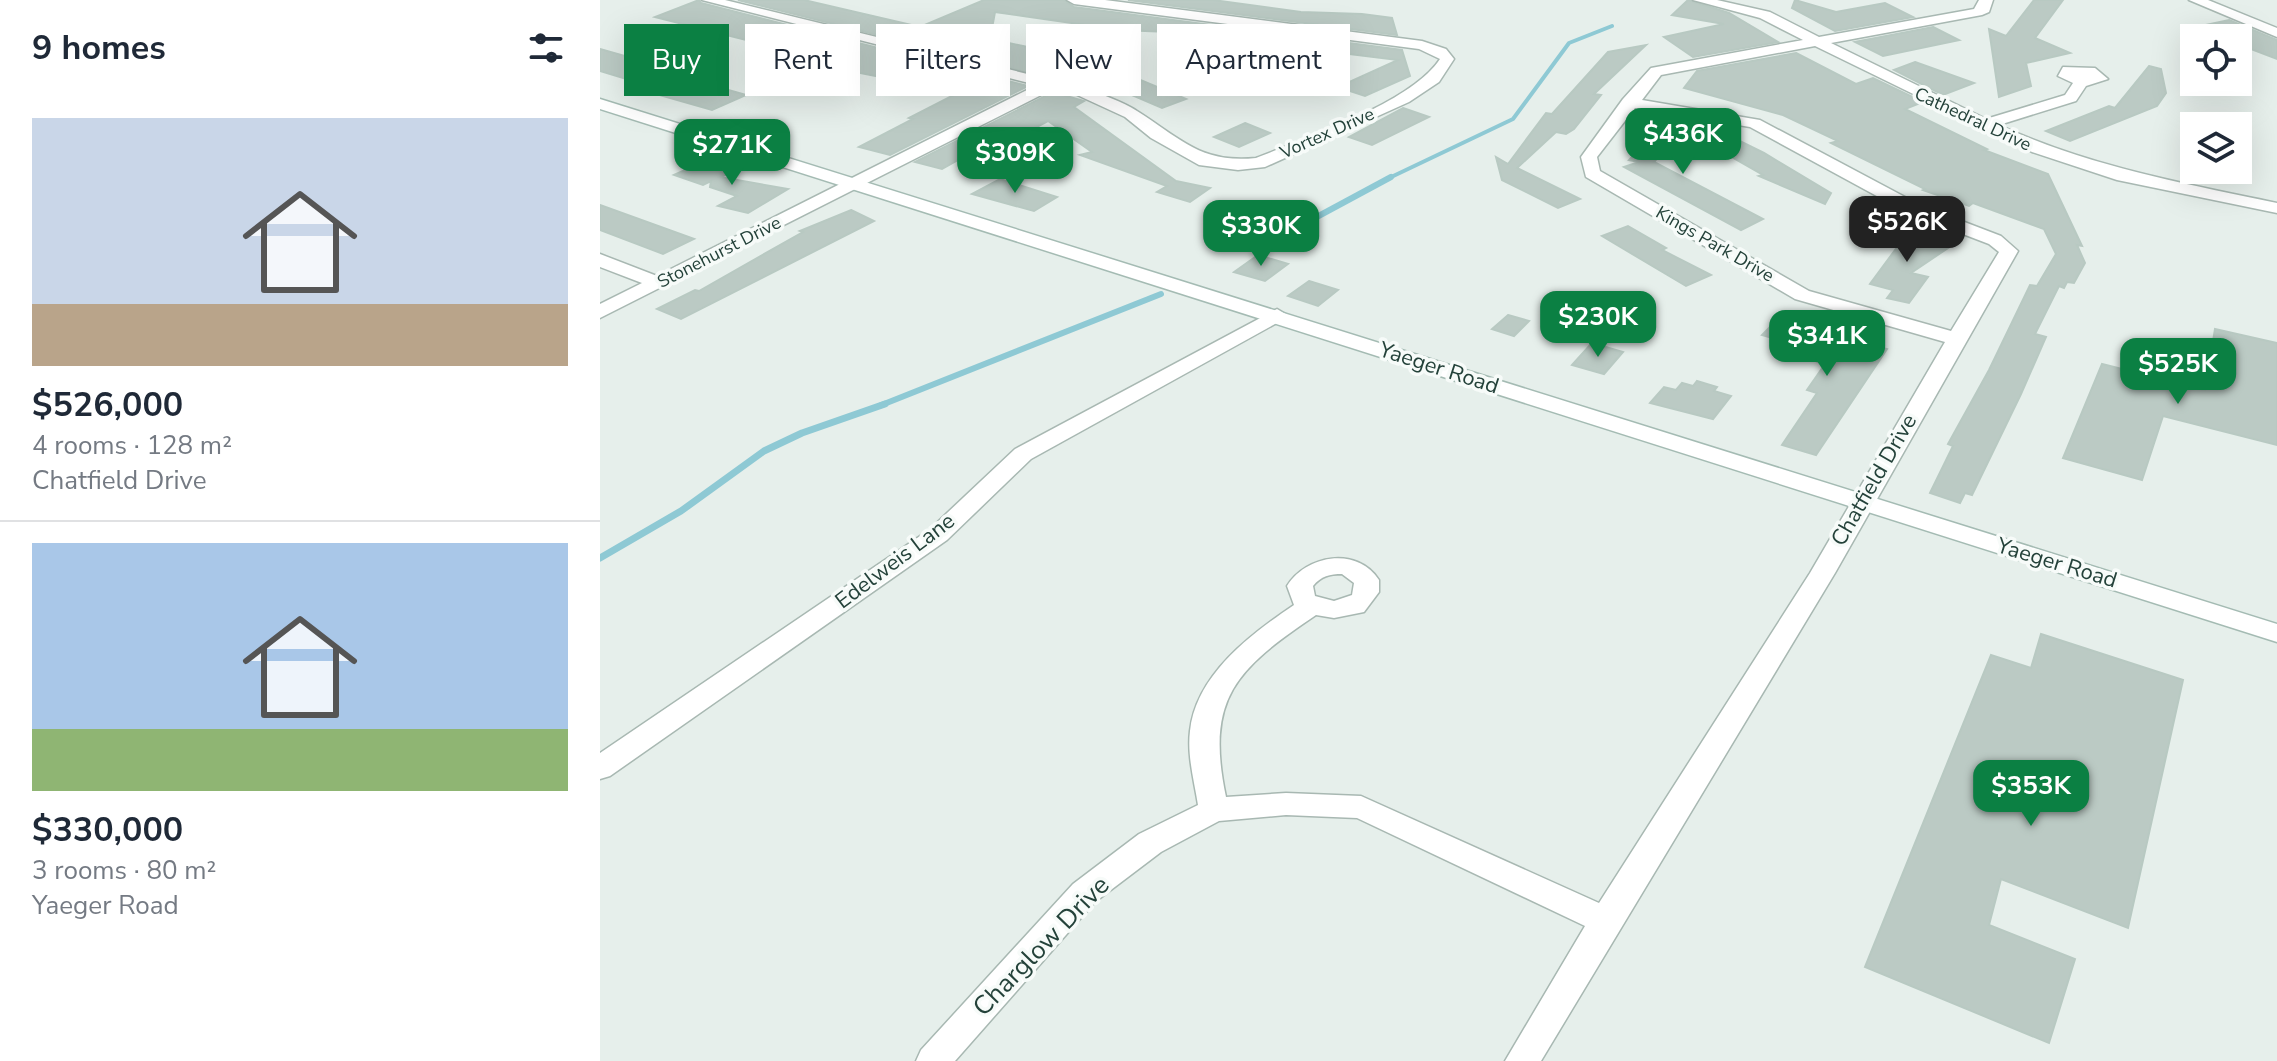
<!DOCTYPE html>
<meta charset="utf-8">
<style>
body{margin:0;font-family:"Nunito Sans",sans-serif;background:#f2f2f3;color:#1f2937;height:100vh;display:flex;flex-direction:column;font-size:30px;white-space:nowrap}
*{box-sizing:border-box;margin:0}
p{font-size:26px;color:#747a83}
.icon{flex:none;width:44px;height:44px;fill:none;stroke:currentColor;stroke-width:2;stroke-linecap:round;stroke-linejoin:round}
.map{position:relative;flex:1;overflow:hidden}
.details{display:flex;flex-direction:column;background:#fff;width:600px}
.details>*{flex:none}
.banner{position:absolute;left:24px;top:24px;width:760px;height:72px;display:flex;gap:16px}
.fabs{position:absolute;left:1580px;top:24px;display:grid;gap:16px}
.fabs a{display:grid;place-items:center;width:72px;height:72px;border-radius:0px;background:#fff;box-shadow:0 8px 32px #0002;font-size:40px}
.price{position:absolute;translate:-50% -68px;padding:0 18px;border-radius:16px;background:#0b8043;color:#fff;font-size:26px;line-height:52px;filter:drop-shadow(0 2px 4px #0008)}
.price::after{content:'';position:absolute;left:50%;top:48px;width:24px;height:18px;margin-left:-12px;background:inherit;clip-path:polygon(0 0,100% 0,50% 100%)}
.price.active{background:#222;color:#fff}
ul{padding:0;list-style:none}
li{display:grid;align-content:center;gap:16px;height:424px;padding:0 32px}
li+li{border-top:2px solid #e0e1e3}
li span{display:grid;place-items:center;height:248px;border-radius:0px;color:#555}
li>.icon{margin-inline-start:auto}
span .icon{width:144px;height:144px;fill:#fffc;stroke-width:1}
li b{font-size:34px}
h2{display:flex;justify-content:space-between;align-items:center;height:96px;padding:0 32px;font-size:34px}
.pill{padding:0 28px;border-radius:0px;background:#fff;box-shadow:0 8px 32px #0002;font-size:28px;line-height:72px}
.pill.active{background:#0b8043;color:#fff}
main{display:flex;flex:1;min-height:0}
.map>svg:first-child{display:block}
</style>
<main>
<section class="details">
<h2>9 homes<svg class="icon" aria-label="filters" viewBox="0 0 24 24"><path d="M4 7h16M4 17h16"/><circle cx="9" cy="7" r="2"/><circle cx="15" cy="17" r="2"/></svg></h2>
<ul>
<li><span style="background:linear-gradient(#c9d6e8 75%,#b9a48a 0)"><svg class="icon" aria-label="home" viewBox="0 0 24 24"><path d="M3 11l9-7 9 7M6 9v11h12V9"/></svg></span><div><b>$526,000</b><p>4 rooms · 128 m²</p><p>Chatfield Drive</p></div></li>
<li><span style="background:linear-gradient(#a9c7e8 75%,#8fb573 0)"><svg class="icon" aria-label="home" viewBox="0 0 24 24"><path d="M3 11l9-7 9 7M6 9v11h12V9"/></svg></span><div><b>$330,000</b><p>3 rooms · 80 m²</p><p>Yaeger Road</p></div></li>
</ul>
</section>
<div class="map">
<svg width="1677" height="1061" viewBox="0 0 1677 1061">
<rect width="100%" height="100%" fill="#e6efeb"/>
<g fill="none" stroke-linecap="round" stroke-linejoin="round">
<polyline stroke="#8ec9d4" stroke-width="4" points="787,179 913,119 969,43 1012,26"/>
<g stroke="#8ec9d4" stroke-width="6">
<polyline points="674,240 791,177"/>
<polyline points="279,406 561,294"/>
</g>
<polyline stroke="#8ec9d4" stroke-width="7" points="0,558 81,511 164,451 202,433 285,404"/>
</g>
<g fill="#bbcac4" stroke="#b8c9c2" stroke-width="2">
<polygon points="99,0 101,3 428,86 290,155 259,147 313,119 309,118 354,95 348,93 352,91 230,67 237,63 55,17"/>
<polygon points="138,0 204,0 320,27 384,0 464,0 474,7 802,50 810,76 765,96 738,87 798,60 570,32 520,30 395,12 390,39 488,60 481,64 505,70 507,66 586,99 562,108 511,86 502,91"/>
<polygon points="528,0 613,0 701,12 762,14 792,18 797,35"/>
<polygon points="1088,0 1129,13 1178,42 1093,57 1064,37 1124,24 1072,15"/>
<polygon points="1195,0 1236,12 1285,3 1313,17 1235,31 1192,8"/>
<polygon points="1434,0 1463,0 1435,38 1470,53 1426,63 1431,86 1399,97 1389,29 1406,36"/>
<polygon points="1629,20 1677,40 1677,59 1638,44 1638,38 1624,38 1596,27"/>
<polygon points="1333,27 1359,40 1283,56 1255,42"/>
<polygon points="1046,45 994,94 1001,95 974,129 966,134 956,132 917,168 980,199 958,208 902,180 896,157 908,164 946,113 952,114 1008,52"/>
<polygon points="0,49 60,66 54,69 146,95 112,110 35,88 43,84 0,71"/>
<polygon points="1196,53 1256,84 1273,78 1323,102 1305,109 1387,149 1384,150 1448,174 1482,246 1477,245 1485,263 1474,283 1467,282 1464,288 1459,286 1435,334 1446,337 1421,394 1372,495 1365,493 1360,503 1330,493 1353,446 1348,444 1389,370 1430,285 1437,286 1456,254 1444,229 1373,203 1369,206 1323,190 1325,189 1231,143 1238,141 1183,115 1084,88 1097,71"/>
<polygon points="1315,62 1374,83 1343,95 1294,70"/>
<polygon points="1549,66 1561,69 1566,93 1557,106 1470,141 1446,131 1509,106 1515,108"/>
<polygon points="453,92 484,101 474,107 576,181 610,188 590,202 557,192 567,186 480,155 492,152 448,121 410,141 399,137 342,169 315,162"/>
<polygon points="803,108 829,117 772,145 749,137"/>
<polygon points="1062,116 1090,120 1054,162 1163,219 1141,230 1024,167 1039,162 1029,160 1046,142 1040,140"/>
<polygon points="1101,122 1164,153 1231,193 1225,204 1159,176 1163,175 1093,135"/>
<polygon points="645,123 670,133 639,147 614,137"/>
<polygon points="103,162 132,172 120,177 188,189 148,213 118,206 137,196 110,187 111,181 103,185 74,175"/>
<polygon points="400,179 457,197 434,211 372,194"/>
<polygon points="0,205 94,239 63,254 0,230"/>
<polygon points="251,210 274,221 81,319 57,309 95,290 99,291 203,232 200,231"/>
<polygon points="1028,226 1066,248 1062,250 1111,275 1086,286 1002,236"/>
<polygon points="1301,228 1351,246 1311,273 1328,277 1309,303 1287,298 1293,290 1270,284 1298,246 1282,240"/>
<polygon points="658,255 688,264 665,281 634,272"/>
<polygon points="709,281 738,290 718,306 688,296"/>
<polygon points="908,315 929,321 914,336 892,329"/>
<polygon points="1181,316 1287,349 1216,455 1182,445 1217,393 1207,390 1225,364 1212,360 1218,351 1162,335"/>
<polygon points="1615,329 1677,343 1677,445 1563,416 1542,480 1463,458 1502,364 1605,390"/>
<polygon points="992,343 1023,352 1004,374 972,365"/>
<polygon points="1097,381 1117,387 1114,391 1131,396 1113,419 1050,403 1064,387 1076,390 1082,383 1093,386"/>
<polygon points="1441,634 1583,680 1528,928 1401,879 1389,925 1475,959 1449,1043 1265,967 1391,655 1431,668"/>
</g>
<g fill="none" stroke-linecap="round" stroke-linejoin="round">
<g stroke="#a8b8b2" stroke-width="3">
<g id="street">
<path d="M102 0H125L485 88C502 95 522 101 537 111 580 138 601 164 656 158 706 138 811 103 840 59L819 49 474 4 467 0H505L822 41 846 49 854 59 839 82 809 102 665 167 638 170 599 165 551 138 525 117 475 94 453 89 0 318V304L42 283 0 267V254L57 276 437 85Z"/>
<path d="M1093 0H1117L1170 12 1219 37 1374 9 1379 0H1393L1389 12 1382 15 1231 43 1386 119 1465 95 1473 83 1458 76 1463 67 1495 68 1508 79 1486 86 1476 101 1399 125C1488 166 1581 183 1677 203V213L1517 180 1432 152 1215 46 1061 75 1042 100 1160 120 1320 205 1401 236 1418 251 1235 573 941 1061H905L985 926 757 818 686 815 619 821 561 852 495 902 355 1061H316L321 1050 473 884 539 834 598 805C594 780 587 755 590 731 596 675 651 634 694 605L687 586C706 555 757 546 779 580V592L764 612 734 618 716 615C636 669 605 698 626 797L686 793 761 796 999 903 1210 573 1345 342 1195 299 986 177 981 157 1023 99 1051 68 1203 40 1160 18ZM1035 108 1150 127 1308 213 1389 244 1399 252 1351 331 1209 291 1000 171 997 157ZM742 574 754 583 752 595 734 601 715 596 713 586C721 576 730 574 742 574Z"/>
<polygon points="1589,0 1608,0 1677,28 1677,37"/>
<polygon points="677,309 687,315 684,319 431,459 347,540 10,776 0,779 0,753 329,530 415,449"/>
</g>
</g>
<g stroke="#a4bbb3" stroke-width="3">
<polygon id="secondary" points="0,99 1677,624 1677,642 0,109"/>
</g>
<use href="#street" fill="#fff" fill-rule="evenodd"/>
<use href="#secondary" fill="#fff" fill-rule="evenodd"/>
</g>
<g text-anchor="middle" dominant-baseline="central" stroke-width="7" stroke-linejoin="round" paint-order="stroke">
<g font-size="18" fill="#24423a" stroke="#f7fbf9">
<text transform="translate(1373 119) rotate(25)">Cathedral Drive</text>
<text transform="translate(727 133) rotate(-24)">Vortex Drive</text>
<text transform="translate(1115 244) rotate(30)">Kings Park Drive</text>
<text transform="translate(119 252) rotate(-27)">Stonehurst Drive</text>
</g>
<g font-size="22" fill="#24423a" stroke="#f7fbf9">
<text transform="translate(839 368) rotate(18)">Yaeger Road</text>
<text transform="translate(1274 480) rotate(-60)">Chatfield Drive</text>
<text transform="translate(295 561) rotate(-37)">Edelweis Lane</text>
<text transform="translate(1457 563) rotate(17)">Yaeger Road</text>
</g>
<g font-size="26" fill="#24423a" stroke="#f7fbf9">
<text transform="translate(441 946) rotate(-46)">Charglow Drive</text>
</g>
</g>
</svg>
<div class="fabs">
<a><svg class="icon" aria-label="locate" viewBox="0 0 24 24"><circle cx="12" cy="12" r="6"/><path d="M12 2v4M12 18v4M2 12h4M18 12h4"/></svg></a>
<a><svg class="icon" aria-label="layers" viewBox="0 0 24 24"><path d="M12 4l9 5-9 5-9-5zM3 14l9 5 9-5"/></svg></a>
</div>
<b class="price" style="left:1083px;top:176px">$436K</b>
<b class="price" style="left:132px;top:187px">$271K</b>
<b class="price" style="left:415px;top:195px">$309K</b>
<b class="price active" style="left:1307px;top:264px">$526K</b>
<b class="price" style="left:661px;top:268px">$330K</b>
<b class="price" style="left:998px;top:359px">$230K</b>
<b class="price" style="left:1227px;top:378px">$341K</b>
<b class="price" style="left:1578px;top:406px">$525K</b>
<b class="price" style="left:1431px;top:828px">$353K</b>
<div class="banner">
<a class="pill active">Buy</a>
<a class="pill">Rent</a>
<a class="pill">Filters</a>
<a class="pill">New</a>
<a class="pill">Apartment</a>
</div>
</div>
</main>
